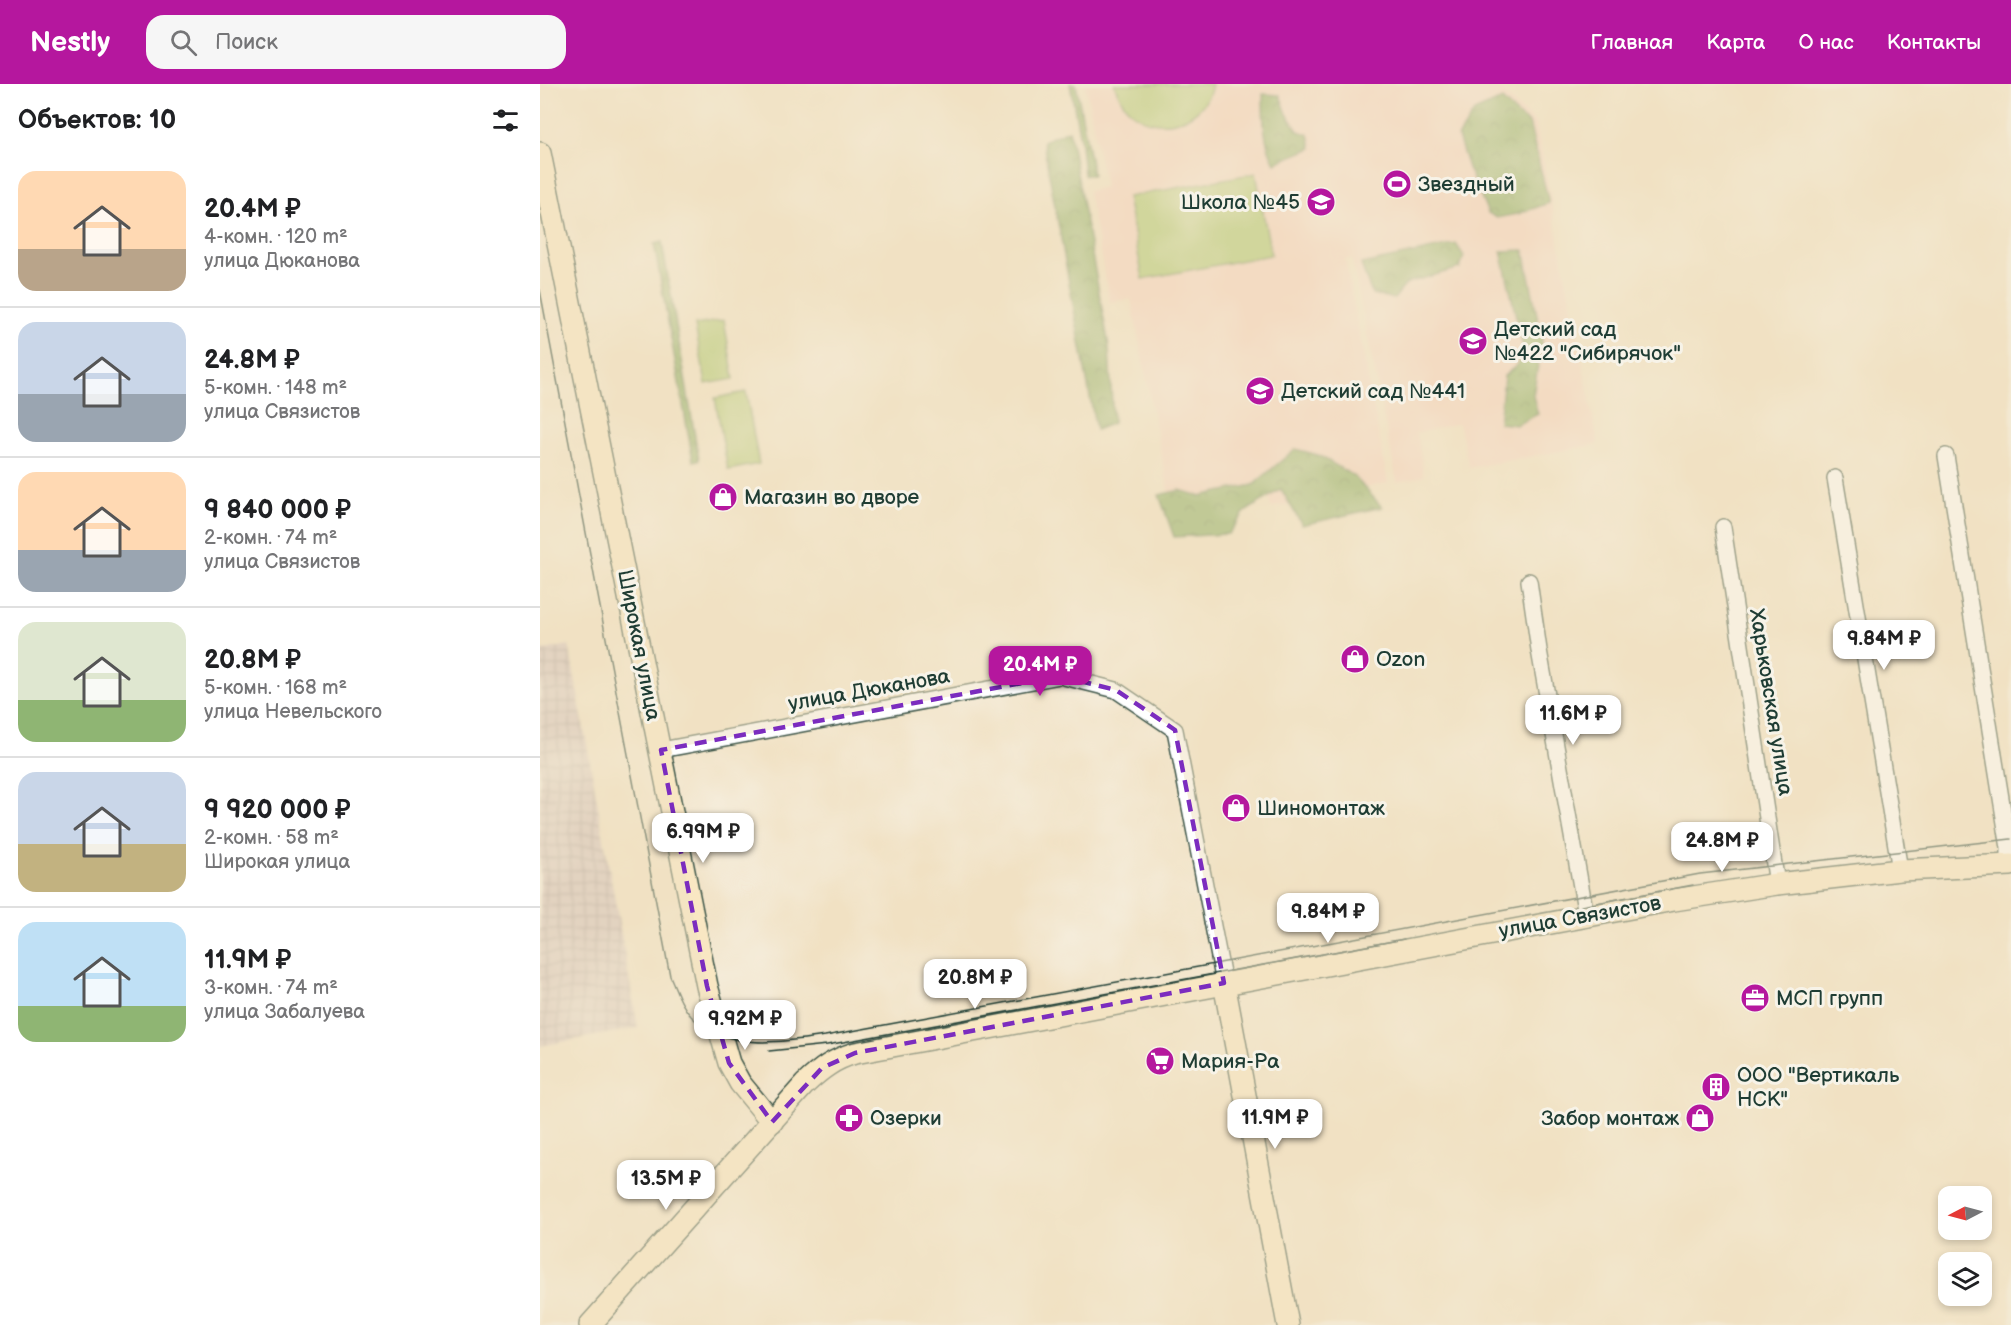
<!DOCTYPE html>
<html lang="ru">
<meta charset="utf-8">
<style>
body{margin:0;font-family:"Balsamiq Sans",sans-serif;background:#f6f6f6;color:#202124;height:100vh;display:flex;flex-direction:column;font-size:22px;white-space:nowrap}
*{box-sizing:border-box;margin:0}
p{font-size:20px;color:#757577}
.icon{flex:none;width:33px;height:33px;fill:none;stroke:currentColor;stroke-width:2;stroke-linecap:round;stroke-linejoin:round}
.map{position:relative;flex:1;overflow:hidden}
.side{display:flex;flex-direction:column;background:#fff;width:540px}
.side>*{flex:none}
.needle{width:39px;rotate:264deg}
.buttons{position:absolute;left:1398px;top:1102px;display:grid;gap:12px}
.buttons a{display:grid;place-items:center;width:54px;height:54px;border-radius:12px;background:#fff;box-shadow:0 3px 9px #0003;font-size:30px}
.price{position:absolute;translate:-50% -51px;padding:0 14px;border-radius:12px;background:#fff;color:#222;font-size:20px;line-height:39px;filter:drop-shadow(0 2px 3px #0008)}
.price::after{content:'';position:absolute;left:50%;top:36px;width:18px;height:14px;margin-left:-9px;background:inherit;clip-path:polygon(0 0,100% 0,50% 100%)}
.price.selected{background:#b5179e;color:#fff}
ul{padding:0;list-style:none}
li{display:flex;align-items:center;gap:18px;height:150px;padding:0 18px}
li+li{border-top:2px solid #e0e0e0}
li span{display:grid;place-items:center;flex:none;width:168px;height:120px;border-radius:18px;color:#555}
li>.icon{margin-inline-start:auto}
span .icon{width:72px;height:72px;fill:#fffc;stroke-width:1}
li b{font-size:26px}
h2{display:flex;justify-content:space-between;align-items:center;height:72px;padding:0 18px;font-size:26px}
header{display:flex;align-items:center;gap:36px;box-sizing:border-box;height:84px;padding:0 30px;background:#b5179e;color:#fff}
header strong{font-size:28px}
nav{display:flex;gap:33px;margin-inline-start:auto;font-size:21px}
.search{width:420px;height:54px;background:#f6f6f6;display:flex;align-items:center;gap:15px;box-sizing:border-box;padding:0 21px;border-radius:18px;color:#757577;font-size:22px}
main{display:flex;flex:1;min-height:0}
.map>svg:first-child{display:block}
</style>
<header>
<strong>Nestly</strong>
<div class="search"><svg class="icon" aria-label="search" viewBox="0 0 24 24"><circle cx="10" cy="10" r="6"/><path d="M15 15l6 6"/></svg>Поиск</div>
<nav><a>Главная</a><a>Карта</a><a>О нас</a><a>Контакты</a></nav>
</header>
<main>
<section class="side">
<h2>Объектов: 10<svg class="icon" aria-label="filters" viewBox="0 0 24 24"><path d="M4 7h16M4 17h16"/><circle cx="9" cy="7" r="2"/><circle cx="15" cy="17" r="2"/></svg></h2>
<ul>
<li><span style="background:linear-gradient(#ffd9b3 65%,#b9a48a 0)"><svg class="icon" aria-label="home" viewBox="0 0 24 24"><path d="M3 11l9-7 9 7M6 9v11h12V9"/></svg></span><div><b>20.4M ₽</b><p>4-комн. · 120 m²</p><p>улица Дюканова</p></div></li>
<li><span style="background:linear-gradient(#c9d6e8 60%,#9aa5b1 0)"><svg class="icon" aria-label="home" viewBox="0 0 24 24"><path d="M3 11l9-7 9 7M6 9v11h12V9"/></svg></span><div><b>24.8M ₽</b><p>5-комн. · 148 m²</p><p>улица Связистов</p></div></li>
<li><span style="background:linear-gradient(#ffd9b3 65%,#9aa5b1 0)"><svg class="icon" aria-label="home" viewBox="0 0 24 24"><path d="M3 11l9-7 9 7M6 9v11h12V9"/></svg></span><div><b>9 840 000 ₽</b><p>2-комн. · 74 m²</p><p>улица Связистов</p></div></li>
<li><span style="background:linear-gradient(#dfe7d0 65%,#8fb573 0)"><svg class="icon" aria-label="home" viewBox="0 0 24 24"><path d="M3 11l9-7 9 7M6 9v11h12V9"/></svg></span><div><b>20.8M ₽</b><p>5-комн. · 168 m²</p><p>улица Невельского</p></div></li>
<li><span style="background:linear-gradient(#c9d6e8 60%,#c2b280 0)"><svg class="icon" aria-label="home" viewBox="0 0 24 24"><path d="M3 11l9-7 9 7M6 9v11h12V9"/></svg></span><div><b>9 920 000 ₽</b><p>2-комн. · 58 m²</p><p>Широкая улица</p></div></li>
<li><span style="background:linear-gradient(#bfe0f5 70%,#8fb573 0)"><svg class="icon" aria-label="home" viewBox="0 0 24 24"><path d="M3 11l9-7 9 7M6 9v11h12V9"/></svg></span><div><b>11.9M ₽</b><p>3-комн. · 74 m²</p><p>улица Забалуева</p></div></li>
</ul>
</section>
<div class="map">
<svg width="1471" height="1241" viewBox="0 0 1471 1241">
<defs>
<pattern id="industrial-grid" width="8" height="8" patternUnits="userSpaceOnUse" patternTransform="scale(1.5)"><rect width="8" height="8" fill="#d1c0bc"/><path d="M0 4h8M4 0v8" fill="none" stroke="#a99d9a"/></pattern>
<pattern id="forest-crowns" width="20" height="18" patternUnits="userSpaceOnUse" patternTransform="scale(1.5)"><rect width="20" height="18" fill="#88ac60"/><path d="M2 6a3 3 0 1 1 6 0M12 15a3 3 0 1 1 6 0" fill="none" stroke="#6f8d50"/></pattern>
</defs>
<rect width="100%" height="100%" fill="#f7f3e8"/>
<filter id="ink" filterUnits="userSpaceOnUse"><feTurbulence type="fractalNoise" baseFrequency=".0167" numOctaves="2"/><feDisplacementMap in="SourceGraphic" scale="12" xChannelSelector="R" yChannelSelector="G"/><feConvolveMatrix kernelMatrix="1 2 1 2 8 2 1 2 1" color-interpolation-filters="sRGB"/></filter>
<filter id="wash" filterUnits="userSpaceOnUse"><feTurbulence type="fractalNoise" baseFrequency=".008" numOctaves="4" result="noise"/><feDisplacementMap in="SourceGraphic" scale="24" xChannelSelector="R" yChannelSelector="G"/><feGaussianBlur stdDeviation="1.35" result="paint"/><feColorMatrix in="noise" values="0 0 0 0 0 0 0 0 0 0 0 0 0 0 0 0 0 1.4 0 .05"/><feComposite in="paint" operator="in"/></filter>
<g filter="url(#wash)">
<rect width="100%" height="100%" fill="#f1e1c3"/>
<polygon fill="#f5d3c1" points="545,0 953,0 996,39 1058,360 929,384 919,339 877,349 884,392 857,398 812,175 805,175 848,399 731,424 728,411 633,432 591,215 570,218 548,107 565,103"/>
<polygon fill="url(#industrial-grid)" points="29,561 98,944 0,962 0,567"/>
<g fill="url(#forest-crowns)" stroke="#54744a" stroke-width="1.5">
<polygon points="530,0 536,0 553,91 544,91 541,61"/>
<path d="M723 10 740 11 747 30 758 47 769 50 772 64 735 79C723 59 723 33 723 10Z"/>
<polygon points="962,16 980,33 989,39 1009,119 978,130 957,134 948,129 928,84 918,53 934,28"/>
<polygon points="529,46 569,262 573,339 556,346 503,57"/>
<polygon points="122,158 159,376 153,377 114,160"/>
<polygon points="916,160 924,172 920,184 867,199 854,215 832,210 821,180"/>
<polygon points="984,166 1002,256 993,312 998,330 976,341 959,339 964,292 977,281 983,263 961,167"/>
<polygon points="755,365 778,371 814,392 842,423 762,441 741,405 705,428 688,450 634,453 619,411 640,406 659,412 713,401"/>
</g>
<g fill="#abc76d" stroke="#658250" stroke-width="1.5">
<path d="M574 0H672C667 35 623 50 595 31 584 23 579 12 574 0Z"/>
<polygon points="716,89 731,171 603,195 587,113"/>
<polygon points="184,236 194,295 166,300 155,241"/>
<polygon points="206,308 219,380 188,386 175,314"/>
</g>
</g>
<g filter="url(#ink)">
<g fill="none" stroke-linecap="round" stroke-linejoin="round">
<g stroke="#3e5649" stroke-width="18">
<g id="street">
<polyline points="1406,372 1469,764 1469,781"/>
<polyline points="1295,394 1360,786"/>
<polyline points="1183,443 1237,800"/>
<polyline points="989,497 999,566 1046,831"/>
<polyline points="121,666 520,592 576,606 635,646 684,899"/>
</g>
</g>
<g stroke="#3e5649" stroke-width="24">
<g id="secondary">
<polyline points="0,69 167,902 189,979 200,999 232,1038"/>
<polyline points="684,899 748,1241"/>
<path d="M50 1241 265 1000C281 985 294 975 315 969L1134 816 1237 800 1360 786 1471 781"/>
</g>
</g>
<use href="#street" stroke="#fff" stroke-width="15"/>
<use href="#secondary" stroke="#f9e7c3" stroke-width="21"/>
<g stroke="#1f3d34" stroke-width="1.5">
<path d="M0 206 130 892C137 907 142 925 155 936 190 967 244 958 285 952L1160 790 1471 755"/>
<polyline points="1041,822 1153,801"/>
<polyline points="229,967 287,961 864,855"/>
</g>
</g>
</g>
<path d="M0 0H1471V1241H0ZM520 592 576 606 635 646 684 899 315 969 282 984 232 1038 189 979 167 902 121 666Z" fill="#f1e1c3" fill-opacity=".55" fill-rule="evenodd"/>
<path fill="none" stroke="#7b2cbf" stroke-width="4.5" stroke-dasharray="12 8" stroke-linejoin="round" d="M520 592 576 606 635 646 684 899 315 969 282 984 232 1038 189 979 167 902 121 666Z"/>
<defs>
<g id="stadium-disc" transform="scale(1.5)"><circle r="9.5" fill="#b5179e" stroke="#f7f3e8"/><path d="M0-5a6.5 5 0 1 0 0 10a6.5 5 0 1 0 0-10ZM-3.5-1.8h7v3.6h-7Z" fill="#fff"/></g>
<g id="school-disc" transform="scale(1.5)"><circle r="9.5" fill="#b5179e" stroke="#f7f3e8"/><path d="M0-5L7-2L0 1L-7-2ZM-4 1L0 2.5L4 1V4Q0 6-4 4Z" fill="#fff"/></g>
<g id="shop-disc" transform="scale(1.5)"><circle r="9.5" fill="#b5179e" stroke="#f7f3e8"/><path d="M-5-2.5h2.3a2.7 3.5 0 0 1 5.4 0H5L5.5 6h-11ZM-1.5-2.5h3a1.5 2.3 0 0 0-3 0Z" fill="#fff"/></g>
<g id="office-disc" transform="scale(1.5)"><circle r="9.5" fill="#b5179e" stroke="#f7f3e8"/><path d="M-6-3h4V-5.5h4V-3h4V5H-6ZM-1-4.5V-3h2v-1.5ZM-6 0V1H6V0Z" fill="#fff"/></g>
<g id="supermarket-disc" transform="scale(1.5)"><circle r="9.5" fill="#b5179e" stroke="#f7f3e8"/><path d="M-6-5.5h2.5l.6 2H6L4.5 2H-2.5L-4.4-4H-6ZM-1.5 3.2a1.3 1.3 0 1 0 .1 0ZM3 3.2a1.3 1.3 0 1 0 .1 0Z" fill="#fff"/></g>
<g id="building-disc" transform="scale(1.5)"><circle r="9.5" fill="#b5179e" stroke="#f7f3e8"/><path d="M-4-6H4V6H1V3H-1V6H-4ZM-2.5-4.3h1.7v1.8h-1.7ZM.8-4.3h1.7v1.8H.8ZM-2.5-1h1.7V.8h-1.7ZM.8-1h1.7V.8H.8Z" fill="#fff"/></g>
<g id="pharmacy-disc" transform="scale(1.5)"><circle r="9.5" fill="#b5179e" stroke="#f7f3e8"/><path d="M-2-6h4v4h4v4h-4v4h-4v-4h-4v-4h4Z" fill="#fff"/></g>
</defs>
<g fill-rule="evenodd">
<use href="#stadium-disc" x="857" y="100"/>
<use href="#school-disc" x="781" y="118"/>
<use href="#school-disc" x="933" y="257"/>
<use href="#school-disc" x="720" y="307"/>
<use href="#shop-disc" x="183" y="413"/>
<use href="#shop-disc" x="815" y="575"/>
<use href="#shop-disc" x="696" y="724"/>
<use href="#office-disc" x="1215" y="914"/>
<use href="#supermarket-disc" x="620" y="977"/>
<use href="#building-disc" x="1176" y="1003"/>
<use href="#pharmacy-disc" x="309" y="1034"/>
<use href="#shop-disc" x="1160" y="1034"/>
</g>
<g text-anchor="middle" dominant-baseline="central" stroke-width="6" stroke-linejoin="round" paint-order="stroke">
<g font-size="21" fill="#1f3d34" stroke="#f7f3e8" text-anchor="start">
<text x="878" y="100">Звездный</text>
<text x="760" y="118" text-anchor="end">Школа №45</text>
<text x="954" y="245">Детский сад<tspan x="954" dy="24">№422 "Сибирячок"</tspan></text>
<text x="741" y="307">Детский сад №441</text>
<text x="204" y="413">Магазин во дворе</text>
<text x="836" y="575">Ozon</text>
<text x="717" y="724">Шиномонтаж</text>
<text x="1236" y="914">МСП групп</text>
<text x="641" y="977">Мария-Ра</text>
<text x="1197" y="991">ООО "Вертикаль<tspan x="1197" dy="24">НСК"</tspan></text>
<text x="330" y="1034">Озерки</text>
<text x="1139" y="1034" text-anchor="end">Забор монтаж</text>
</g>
<g font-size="21" fill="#1f3d34" stroke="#f7f3e8">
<text transform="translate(99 561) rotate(79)">Широкая улица</text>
<text transform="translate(329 606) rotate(-10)">улица Дюканова</text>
<text transform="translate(1231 618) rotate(81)">Харьковская улица</text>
<text transform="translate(1040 833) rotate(-10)">улица Связистов</text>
</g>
</g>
</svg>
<div class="buttons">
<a><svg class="needle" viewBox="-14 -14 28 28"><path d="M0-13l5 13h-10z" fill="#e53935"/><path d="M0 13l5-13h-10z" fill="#757577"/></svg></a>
<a><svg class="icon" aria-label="layers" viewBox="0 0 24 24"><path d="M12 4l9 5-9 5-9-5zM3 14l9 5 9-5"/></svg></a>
</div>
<b class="price" style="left:1344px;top:587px">9.84M ₽</b>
<b class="price selected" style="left:500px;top:613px">20.4M ₽</b>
<b class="price" style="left:1033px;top:662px">11.6M ₽</b>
<b class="price" style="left:163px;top:780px">6.99M ₽</b>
<b class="price" style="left:1182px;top:789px">24.8M ₽</b>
<b class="price" style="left:788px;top:860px">9.84M ₽</b>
<b class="price" style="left:435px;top:926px">20.8M ₽</b>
<b class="price" style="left:205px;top:967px">9.92M ₽</b>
<b class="price" style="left:735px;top:1066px">11.9M ₽</b>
<b class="price" style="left:126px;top:1127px">13.5M ₽</b>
</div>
</main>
